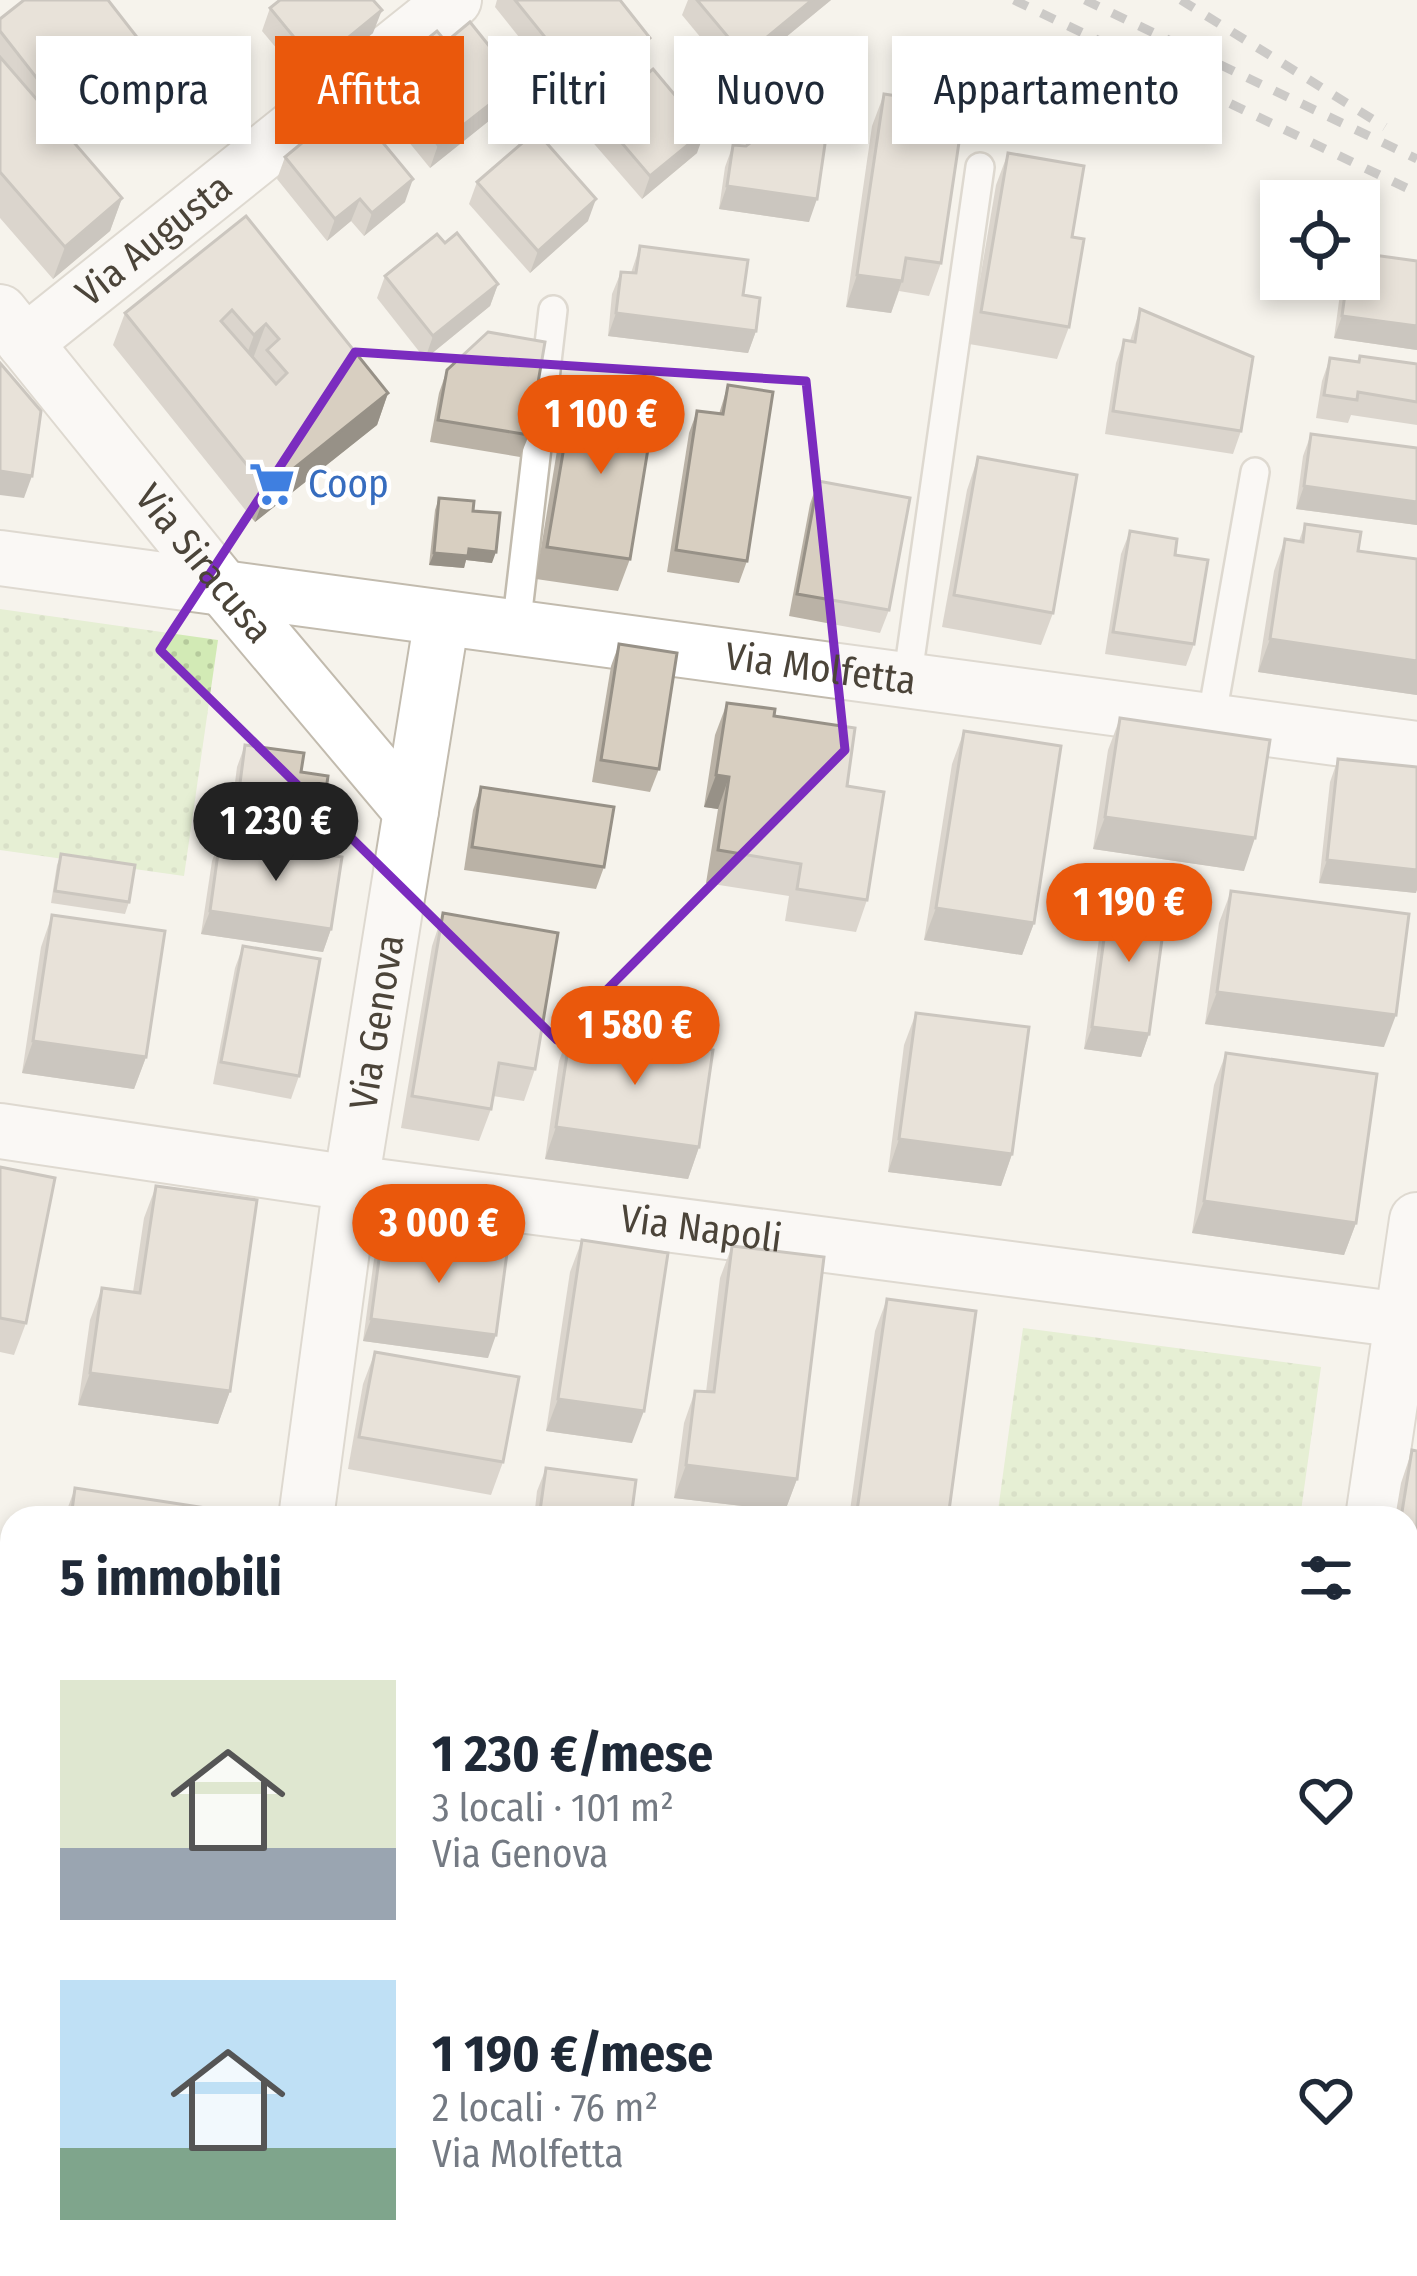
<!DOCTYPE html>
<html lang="it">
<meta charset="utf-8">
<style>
body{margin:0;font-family:"Fira Sans Condensed",sans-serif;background:#f6f6f7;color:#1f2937;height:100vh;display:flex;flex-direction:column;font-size:45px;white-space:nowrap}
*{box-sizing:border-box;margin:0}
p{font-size:39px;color:#747a83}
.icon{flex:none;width:66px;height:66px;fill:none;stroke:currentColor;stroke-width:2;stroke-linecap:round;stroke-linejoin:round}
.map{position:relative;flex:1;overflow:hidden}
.side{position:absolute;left:0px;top:1506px;width:1419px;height:771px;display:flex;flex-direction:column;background:#fff;border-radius:36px 36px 0 0;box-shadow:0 6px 18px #0003}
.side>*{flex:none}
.guide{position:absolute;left:36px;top:36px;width:1347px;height:108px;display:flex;gap:24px}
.tools{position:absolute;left:1260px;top:180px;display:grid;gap:24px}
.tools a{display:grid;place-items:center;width:120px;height:120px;border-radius:0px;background:#fff;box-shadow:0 6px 18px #0003;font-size:60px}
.price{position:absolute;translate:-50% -102px;padding:0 27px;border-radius:42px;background:#ea580c;color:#fff;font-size:39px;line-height:78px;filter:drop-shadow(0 3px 6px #0008)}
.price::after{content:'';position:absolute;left:50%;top:72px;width:36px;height:27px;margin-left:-18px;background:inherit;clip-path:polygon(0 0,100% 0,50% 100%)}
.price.current{background:#222;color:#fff}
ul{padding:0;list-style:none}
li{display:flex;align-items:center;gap:36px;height:300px;padding:0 60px}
li span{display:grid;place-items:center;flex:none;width:336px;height:240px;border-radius:0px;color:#555}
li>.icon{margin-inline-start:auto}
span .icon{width:144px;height:144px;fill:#fffc;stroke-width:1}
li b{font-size:51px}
h2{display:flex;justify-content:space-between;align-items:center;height:144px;padding:0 60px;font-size:51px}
.pill{padding:0 42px;border-radius:0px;background:#fff;box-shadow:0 6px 18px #0003;font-size:42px;line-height:108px}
.pill.current{background:#ea580c;color:#fff}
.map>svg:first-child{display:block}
</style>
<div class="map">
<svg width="1417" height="2276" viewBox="0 0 1417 2276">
<defs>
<pattern id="grass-dots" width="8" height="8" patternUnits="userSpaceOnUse" patternTransform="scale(3)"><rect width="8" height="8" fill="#d2eab5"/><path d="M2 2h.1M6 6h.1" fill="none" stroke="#b6ca9c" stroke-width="1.8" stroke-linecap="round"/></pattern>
</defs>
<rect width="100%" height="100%" fill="#f6f3ec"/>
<g fill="url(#grass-dots)">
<polygon points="0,609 218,640 184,876 0,850"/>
<polygon points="1023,1328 1321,1367 1300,1518 997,1518"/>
</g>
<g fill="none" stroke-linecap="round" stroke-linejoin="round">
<g stroke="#c2bbae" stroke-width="32">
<g id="lane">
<polyline points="516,628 553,310"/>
<polyline points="907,681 980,167"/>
<polyline points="1211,721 1255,472"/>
</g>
</g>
<g stroke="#c2bbae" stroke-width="58">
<g id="street">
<path id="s1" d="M0 312 224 589 411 811"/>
<path id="s2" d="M25 343 454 0"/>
<path id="s3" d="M0 558 1417 749"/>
<path id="s4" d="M0 1131 351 1183 1417 1322"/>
<path id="s5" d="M306 1518 351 1183 442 618"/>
<polyline points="1373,1518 1417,1220"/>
<polyline points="0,1777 12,1778"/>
<polyline points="1407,1982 1417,1983"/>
<polyline points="0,2272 24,2276"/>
<polyline points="204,2276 205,2265"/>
<polyline points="1258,2276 1259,2265"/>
</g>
</g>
<use href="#lane" stroke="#fff" stroke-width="27"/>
<use href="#street" stroke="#fff" stroke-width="54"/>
<g stroke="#9a9a9a" stroke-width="9" stroke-dasharray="15 15" stroke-linecap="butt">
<polyline points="1014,0 1417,193"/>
<polyline points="1085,0 1417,159"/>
<polyline points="1181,0 1385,127"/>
</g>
</g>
<g fill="#bab2a6">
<polygon points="497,0 620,0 650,38 641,60 577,110 495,7"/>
<polygon points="688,0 831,0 735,79 682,15"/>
<polygon points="270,8 373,33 308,86 262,31"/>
<polygon points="0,19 154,59 142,91 74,143 122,198 110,231 53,279 0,218"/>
<polygon points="446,42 510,104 430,168 373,98 382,75"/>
<polygon points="884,94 928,125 941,263 929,296 899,291 891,313 846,307 872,126"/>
<polygon points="598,115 697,153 642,199 589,138"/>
<polygon points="821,139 809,222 719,209 725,167 733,145 746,146"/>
<polygon points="1008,153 1072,237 1069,327 1057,359 969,344 996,185"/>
<polygon points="285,157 405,202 364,236 351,221 327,241 277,179"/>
<polygon points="477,182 588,221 530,273 469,204"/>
<polygon points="246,216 388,393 377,425 255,522 113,345 125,313"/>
<polygon points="445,243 498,284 490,306 425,359 377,298 385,276"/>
<polygon points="640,246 743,295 756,331 748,353 608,336 612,294 621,272 631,273"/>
<polygon points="1417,261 1417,350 1334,338 1342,279 1359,279"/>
<polygon points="1140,309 1241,431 1233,454 1105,434 1116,363 1124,340 1130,341"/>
<polygon points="1360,356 1417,364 1417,425 1351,415 1348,423 1316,418 1322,381 1330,358 1357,362"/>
<polygon points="447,370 529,435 520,457 430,442 439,393"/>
<polygon points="728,385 747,561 739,583 667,572 689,433 697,411 719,414"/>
<polygon points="573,394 630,559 618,591 536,579 561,426"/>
<polygon points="1311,434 1417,448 1417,525 1296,509 1303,456"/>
<polygon points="978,457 1053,613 1041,645 942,627 967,490"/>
<polygon points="818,481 889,610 880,633 789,616 810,504"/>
<polygon points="439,498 473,511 492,563 466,560 464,568 429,565 435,510"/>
<polygon points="1305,524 1358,551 1417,559 1417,695 1258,672 1274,571 1285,539 1299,541"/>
<polygon points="1130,531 1175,555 1194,644 1186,666 1105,654 1121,554"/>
<polygon points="619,644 659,769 650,792 592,782 611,666"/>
<polygon points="727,703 774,716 847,786 867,900 856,932 785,921 789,896 706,883 718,809 704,807 715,735"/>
<polygon points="1120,718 1244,871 1093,849 1108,750"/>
<polygon points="964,731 1034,923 1022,955 924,940 952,764"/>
<polygon points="245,745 301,772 321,826 313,848 249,839 252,816 231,814 237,767"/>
<polygon points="1338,759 1416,893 1319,883 1330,782"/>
<polygon points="481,787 604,867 596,889 464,870 473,810"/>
<polygon points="220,839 331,929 323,952 201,934 212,861"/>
<polygon points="61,854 129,902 125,914 51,903 57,865"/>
<polygon points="1231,891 1384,1047 1205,1024 1219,923"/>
<polygon points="1110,895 1149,1034 1141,1057 1084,1049 1102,917"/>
<polygon points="443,913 535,1069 524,1101 493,1096 491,1109 479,1141 401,1128 432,946"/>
<polygon points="52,915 146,1057 134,1089 22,1073 41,947"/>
<polygon points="243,946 299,1076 291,1099 213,1084 235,968"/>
<polygon points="916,1013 1012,1154 1001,1186 888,1172 904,1045"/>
<polygon points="571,1029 699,1147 688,1179 545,1159 559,1061"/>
<polygon points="1226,1053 1356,1223 1344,1255 1192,1233 1214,1085"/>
<polygon points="0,1167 26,1323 14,1355 0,1352"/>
<polygon points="156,1186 230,1391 218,1424 78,1405 90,1320 102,1288 133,1292 144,1218"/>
<polygon points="382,1237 488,1358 363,1341 374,1259"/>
<polygon points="582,1240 632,1443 546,1431 570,1272"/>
<polygon points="732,1246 797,1479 785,1511 674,1498 684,1423 695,1391 706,1392 720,1278"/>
<polygon points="887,1299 948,1518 849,1518 875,1331"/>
<polygon points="375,1352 503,1462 491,1495 348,1469 363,1384"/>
<polygon points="1412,1450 1417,1451 1417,1639 1407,1638 1407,1518 1395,1518 1401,1483"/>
<polygon points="546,1468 631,1518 534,1518 537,1491"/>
<polygon points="75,1488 204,1518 64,1518"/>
<polygon points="1407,1694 1417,1695 1417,1898 1407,1896"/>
<polygon points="591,2265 690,2265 686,2276 590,2276"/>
<polygon points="899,2265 1027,2265 1026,2276 898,2276"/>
<polygon points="1051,2265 1175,2265 1173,2276 1049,2276"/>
<polygon points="1321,2265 1407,2265 1417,2276 1324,2276"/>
</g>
<g fill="#979187">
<polygon points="812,0 831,0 735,79 744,56"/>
<polygon points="382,10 373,33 308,86 316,64"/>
<polygon points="650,38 641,60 577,110 586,88"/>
<polygon points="154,59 142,91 59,154 71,122"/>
<polygon points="518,82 510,104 430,168 438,145"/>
<polygon points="827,121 819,144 814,131"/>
<polygon points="705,131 697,153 642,199 650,176"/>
<polygon points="413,179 405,202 364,236 372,213"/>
<polygon points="727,186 817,199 809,222 719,209"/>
<polygon points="122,198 110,231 53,279 65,247"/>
<polygon points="360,199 351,221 327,241 335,219"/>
<polygon points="596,199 588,221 530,273 538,251"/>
<polygon points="857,275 902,281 891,313 846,307"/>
<polygon points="498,284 490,306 425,359 433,336"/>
<polygon points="616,313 756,331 748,353 608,336"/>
<polygon points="1342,316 1417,326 1417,350 1334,338"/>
<polygon points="266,324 254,356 242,367 254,335"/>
<polygon points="388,393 377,425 255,522 267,490"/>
<polygon points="0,471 32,476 24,498 0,495"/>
<polygon points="1304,486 1417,502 1417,525 1296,509"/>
<polygon points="469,549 496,552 492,563 466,560 464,568 429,565 434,553"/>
<polygon points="1270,639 1417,661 1417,695 1258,672"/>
<polygon points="716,775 729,777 718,809 704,807"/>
<polygon points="239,791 260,794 252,816 231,814"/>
<polygon points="257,816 321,826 313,848 249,839"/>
<polygon points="1105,817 1255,838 1244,871 1093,849"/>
<polygon points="1327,860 1417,870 1417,890 1416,893 1319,883"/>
<polygon points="936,908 1034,923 1022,955 924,940"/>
<polygon points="210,911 331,929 323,952 201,934"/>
<polygon points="1217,992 1396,1015 1384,1047 1205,1024"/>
<polygon points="1092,1027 1149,1034 1141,1057 1084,1049"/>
<polygon points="33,1041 146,1057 134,1089 22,1073"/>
<polygon points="556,1127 699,1147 688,1179 545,1159"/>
<polygon points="899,1139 1012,1154 1001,1186 888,1172"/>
<polygon points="1204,1201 1356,1223 1344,1255 1192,1233"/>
<polygon points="371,1319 496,1335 488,1358 363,1341"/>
<polygon points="90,1373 230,1391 218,1424 78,1405"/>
<polygon points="558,1399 644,1411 632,1443 546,1431"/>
<polygon points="686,1465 797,1479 785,1511 674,1498"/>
<polygon points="0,1894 12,1896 12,1919 0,1918"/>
<polygon points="596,2265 690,2265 686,2276 592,2276"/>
<polygon points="1337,2265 1345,2265 1341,2276 1333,2276"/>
</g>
<g fill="#d8cfc1" stroke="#979187" stroke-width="3" fill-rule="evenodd">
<polygon points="24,0 108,0 154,59 71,122 0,31 0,19"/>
<polygon points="280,0 373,0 382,10 316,64 270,8"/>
<polygon points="515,0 620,0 650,38 586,88"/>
<polygon points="697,0 812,0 744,56"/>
<polygon points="470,22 518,82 438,145 382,75 437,31 446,42"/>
<polygon points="0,57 122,198 65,247 0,172"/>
<polygon points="653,69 705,131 650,176 598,115"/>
<polygon points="884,94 931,101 928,125 961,129 941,263 906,258 902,281 857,275"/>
<polygon points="810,98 827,121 814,131 825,144 817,199 727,186 733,145 746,146"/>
<polygon points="350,103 413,179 372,213 360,199 335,219 285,157"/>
<polygon points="536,131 596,199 538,251 477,182"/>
<polygon points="1008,153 1084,166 1072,237 1084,239 1069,327 981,312"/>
<path d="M246 216 388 393 267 490 125 313ZM232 310 254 335 266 324 279 339 267 350 287 373 276 384 221 321Z"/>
<polygon points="457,233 498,284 433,336 385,276 437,234 445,243"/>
<polygon points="640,246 748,260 743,295 760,298 756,331 616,313 621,272 636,273"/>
<polygon points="1359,253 1417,261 1417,326 1342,316 1347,279 1359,279"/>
<polygon points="1140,309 1253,357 1241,431 1113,411 1124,340 1135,342"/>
<polygon points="488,332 545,342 529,435 438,420 447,370"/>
<polygon points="1360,356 1417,364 1417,402 1358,392 1357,400 1324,395 1330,358 1359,362"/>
<polygon points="0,363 41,411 32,476 0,471"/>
<polygon points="728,385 773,392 747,561 676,550 697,411 723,414"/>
<polygon points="573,394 655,406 630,559 547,547"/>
<polygon points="1311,434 1417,448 1417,502 1304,486"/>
<polygon points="978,457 1077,475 1053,613 954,595"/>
<polygon points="818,481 910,498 889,610 797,594"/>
<polygon points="439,498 474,501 473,511 500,513 496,552 469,549 468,556 434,553"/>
<polygon points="1305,524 1361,532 1358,551 1417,559 1417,661 1270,639 1285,539 1303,542"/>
<polygon points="1130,531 1177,539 1175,555 1208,560 1194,644 1113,632"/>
<polygon points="619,644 677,653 659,769 601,760"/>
<polygon points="727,703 775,709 774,716 855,728 847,786 884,792 867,900 797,889 801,864 718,850 729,777 716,775"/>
<polygon points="1120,718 1270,740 1255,838 1105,817"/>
<polygon points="964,731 1061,746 1034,923 936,908"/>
<polygon points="245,745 304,753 301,772 328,776 321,826 257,816 260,794 239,791"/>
<polygon points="1338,759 1417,767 1417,870 1327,860"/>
<polygon points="481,787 614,807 604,867 472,847"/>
<polygon points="220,839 342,857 331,929 210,911"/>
<polygon points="61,854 135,865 129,902 55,891"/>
<polygon points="1231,891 1409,914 1396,1015 1217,992"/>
<polygon points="1110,895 1167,903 1149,1034 1092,1027"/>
<polygon points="443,913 558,933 535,1069 499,1063 491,1109 412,1096"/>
<polygon points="52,915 165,931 146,1057 33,1041"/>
<polygon points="243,946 320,959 299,1076 221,1062"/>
<polygon points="916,1013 1029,1027 1012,1154 899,1139"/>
<polygon points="571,1029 713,1050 699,1147 556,1127"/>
<polygon points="1226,1053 1377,1074 1356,1223 1204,1201"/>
<polygon points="0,1167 55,1178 26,1323 0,1318"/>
<polygon points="156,1186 257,1200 230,1391 90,1373 102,1288 140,1293"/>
<polygon points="382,1237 507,1253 496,1335 371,1319"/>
<polygon points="582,1240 668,1253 644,1411 558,1399"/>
<polygon points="732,1246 824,1257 797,1479 686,1465 695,1391 714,1392"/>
<polygon points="887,1299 976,1311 948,1518 856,1518"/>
<polygon points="375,1352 519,1377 503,1462 359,1437"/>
<polygon points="1412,1450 1417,1451 1417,1605 1407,1604 1407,1518 1401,1518"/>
<polygon points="546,1468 636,1480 631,1518 539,1518"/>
<polygon points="75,1488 206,1508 204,1518 71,1518"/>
<polygon points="1407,1694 1417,1695 1417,1864 1407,1862"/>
<polygon points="0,1816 12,1818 12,1896 0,1894"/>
<polygon points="1417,2104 1417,2276 1344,2276 1346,2265 1407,2265 1407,2107"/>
<polygon points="906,2265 1027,2265 1026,2276 905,2276"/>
<polygon points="1058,2265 1175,2265 1173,2276 1056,2276"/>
</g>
<path d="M0 0H1417V2276H0ZM355 352 806 381 845 750 557 1040 160 650Z" fill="#f6f3ec" fill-opacity=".55" fill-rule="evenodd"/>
<path fill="none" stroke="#7b2cbf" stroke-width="9" stroke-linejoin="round" d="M355 352 806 381 845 750 557 1040 160 650Z"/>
<defs>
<g id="supermarket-bare" transform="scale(3.6)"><path d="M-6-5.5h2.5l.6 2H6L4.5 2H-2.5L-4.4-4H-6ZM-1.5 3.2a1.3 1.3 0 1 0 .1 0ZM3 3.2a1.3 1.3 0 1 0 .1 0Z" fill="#3f7fe0" stroke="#fff" stroke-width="2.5" paint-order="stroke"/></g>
</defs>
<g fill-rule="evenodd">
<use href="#supermarket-bare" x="272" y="484"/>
</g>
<g text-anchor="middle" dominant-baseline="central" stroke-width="9" stroke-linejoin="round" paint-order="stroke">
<g font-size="39" fill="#4b4439" stroke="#fff">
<text stroke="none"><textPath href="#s2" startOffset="165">Via Augusta</textPath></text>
<text stroke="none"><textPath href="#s1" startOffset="324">Via Siracusa</textPath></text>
<text stroke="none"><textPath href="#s3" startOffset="828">Via Molfetta</textPath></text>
<text stroke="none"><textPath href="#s5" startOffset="501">Via Genova</textPath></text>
<text stroke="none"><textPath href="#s4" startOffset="708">Via Napoli</textPath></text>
</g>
<g font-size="39" fill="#366cbe" stroke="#fff" text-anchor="start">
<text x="308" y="484">Coop</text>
</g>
</g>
</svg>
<div class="tools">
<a><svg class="icon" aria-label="locate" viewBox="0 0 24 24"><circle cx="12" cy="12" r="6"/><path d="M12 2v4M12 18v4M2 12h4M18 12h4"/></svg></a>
</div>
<b class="price" style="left:601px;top:477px">1 100 €</b>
<b class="price current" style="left:276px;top:884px">1 230 €</b>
<b class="price" style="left:1129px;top:965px">1 190 €</b>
<b class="price" style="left:635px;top:1088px">1 580 €</b>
<b class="price" style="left:439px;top:1286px">3 000 €</b>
<div class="guide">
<a class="pill">Compra</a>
<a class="pill current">Affitta</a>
<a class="pill">Filtri</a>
<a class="pill">Nuovo</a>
<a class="pill">Appartamento</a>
</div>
<section class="side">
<h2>5 immobili<svg class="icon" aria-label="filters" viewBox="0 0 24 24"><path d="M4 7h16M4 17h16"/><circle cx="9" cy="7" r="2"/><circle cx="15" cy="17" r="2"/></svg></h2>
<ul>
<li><span style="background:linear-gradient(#dfe7d0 70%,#9aa5b1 0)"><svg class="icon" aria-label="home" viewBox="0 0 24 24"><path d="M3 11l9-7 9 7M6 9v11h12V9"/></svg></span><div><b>1 230 €/mese</b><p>3 locali · 101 m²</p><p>Via Genova</p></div><svg class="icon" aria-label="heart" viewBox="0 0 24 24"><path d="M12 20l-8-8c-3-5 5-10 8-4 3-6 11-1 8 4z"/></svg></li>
<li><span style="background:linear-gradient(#bfe0f5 70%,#7fa58c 0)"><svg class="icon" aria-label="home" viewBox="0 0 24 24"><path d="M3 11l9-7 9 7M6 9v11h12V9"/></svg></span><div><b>1 190 €/mese</b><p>2 locali · 76 m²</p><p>Via Molfetta</p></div><svg class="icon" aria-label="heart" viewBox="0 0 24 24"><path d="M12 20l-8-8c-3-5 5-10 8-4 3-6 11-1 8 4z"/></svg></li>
</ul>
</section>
</div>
